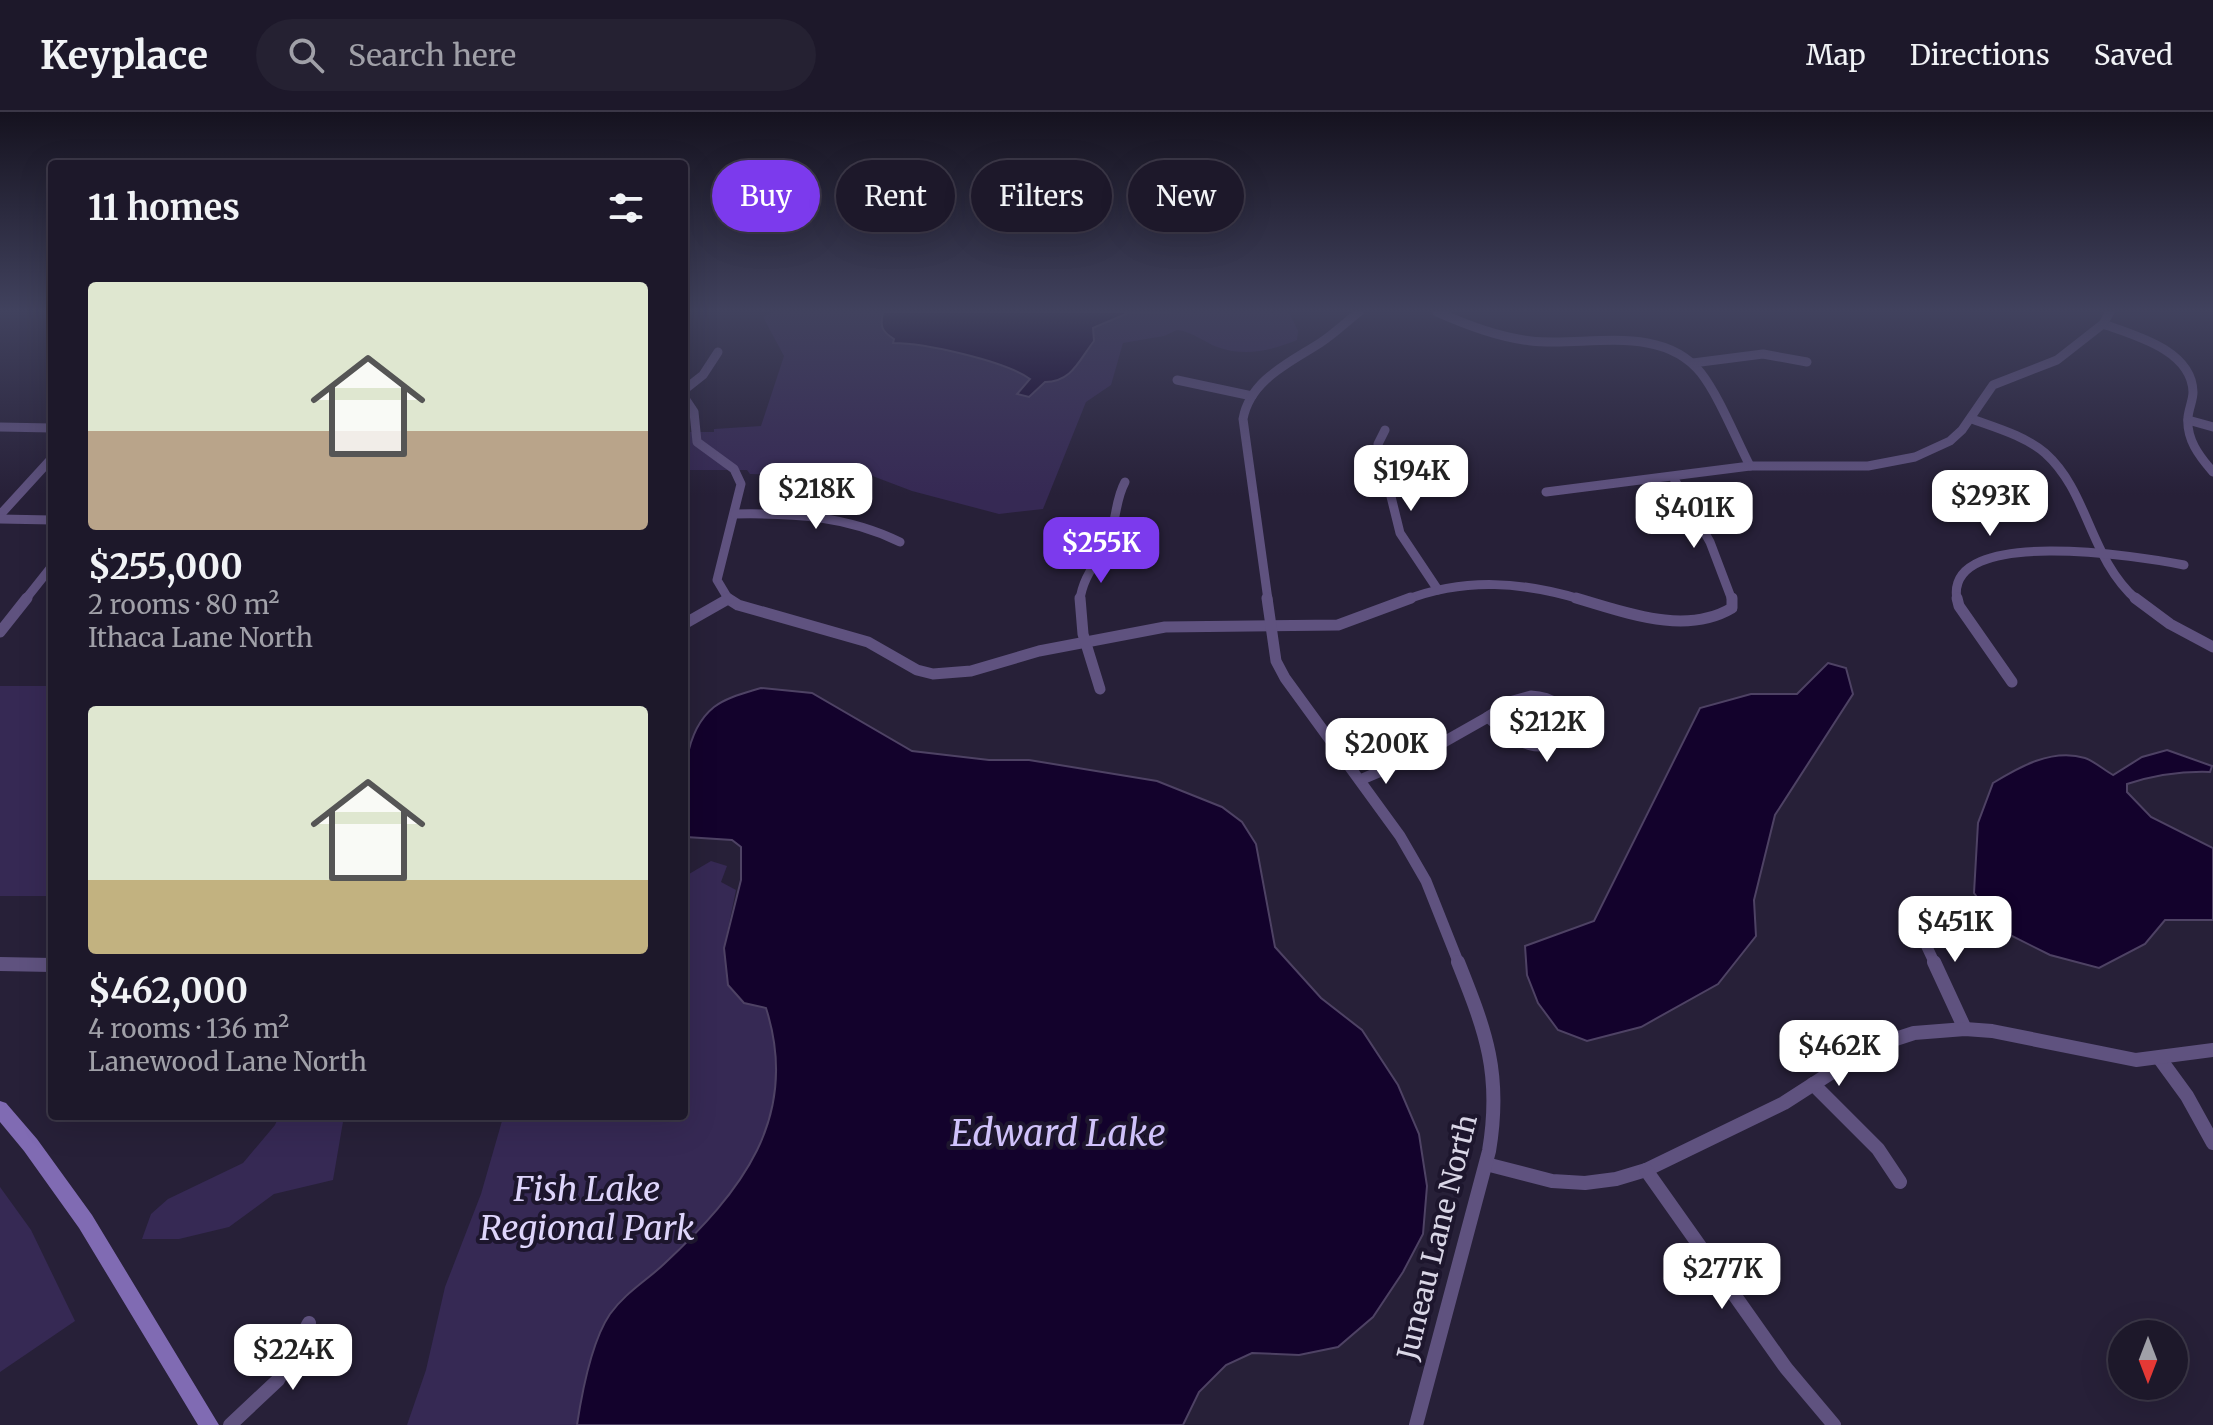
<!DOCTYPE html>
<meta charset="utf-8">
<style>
body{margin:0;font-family:Merriweather,serif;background:#252132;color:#f1f3f6;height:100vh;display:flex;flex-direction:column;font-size:30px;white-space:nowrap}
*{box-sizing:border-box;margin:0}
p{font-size:26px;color:#a0a0a8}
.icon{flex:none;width:44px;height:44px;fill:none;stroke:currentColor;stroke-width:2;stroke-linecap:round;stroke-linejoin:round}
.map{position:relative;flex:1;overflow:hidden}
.drawer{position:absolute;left:48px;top:48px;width:640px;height:960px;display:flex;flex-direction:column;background:#1d182a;border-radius:8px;box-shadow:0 8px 32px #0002,0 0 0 2px #3b3747}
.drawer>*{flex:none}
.guide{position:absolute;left:712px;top:48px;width:760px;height:72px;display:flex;gap:16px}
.needle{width:52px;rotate:180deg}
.buttons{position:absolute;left:2108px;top:1208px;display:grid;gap:16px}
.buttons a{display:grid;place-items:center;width:80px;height:80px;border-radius:50%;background:#1d182a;box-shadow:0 8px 32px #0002,0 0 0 2px #3b3747;font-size:40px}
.price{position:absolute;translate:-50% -68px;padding:0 18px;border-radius:16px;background:#fff;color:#222;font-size:26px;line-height:52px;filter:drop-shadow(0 2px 4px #0008)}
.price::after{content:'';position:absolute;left:50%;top:48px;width:24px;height:18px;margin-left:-12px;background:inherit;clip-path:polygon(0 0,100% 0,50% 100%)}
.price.current{background:#7c3aed;color:#fff}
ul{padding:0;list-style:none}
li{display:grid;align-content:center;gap:16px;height:424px;padding:0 40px}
li span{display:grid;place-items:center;height:248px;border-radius:8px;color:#555}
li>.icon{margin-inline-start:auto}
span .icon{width:144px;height:144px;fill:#fffc;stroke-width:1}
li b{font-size:34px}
h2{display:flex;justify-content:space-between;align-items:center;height:96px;padding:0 40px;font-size:34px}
.tag{padding:0 28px;border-radius:36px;background:#1d182a;box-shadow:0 8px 32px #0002,0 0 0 2px #3b3747;font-size:28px;line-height:72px}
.tag.current{background:#7c3aed;color:#fff}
header{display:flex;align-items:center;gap:48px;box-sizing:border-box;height:112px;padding:0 40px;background:#1d182a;border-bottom:2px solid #3b3747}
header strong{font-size:38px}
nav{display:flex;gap:44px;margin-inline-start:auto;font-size:28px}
.search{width:560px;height:72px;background:#252132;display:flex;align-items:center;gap:20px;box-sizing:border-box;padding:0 28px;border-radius:44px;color:#a0a0a8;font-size:30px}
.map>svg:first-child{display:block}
</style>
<header>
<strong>Keyplace</strong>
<div class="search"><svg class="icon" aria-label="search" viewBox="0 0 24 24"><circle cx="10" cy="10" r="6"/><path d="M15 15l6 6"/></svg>Search here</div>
<nav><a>Map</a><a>Directions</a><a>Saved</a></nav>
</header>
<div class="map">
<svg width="2213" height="1313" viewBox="0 0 2213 1313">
<rect width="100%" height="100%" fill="#272038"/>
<g fill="#362954">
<path d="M772 200H1289L1298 219 1297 228C1270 239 1245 245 1217 235 1202 229 1193 220 1177 218L1164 224 1123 231 1111 273 1086 290 1043 397 999 402 912 379 854 357 845 358 851 366 750 362 747 358H684V316L686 320H714V317L761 314 784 244 763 205Z"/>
<rect x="0" y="574" width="52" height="210"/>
<path d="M711 749 727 754 721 770 736 778 724 836 744 891 766 896C802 1011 738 1081 660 1156 645 1170 617 1190 607 1207 591 1234 582 1282 577 1313H407L426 1258 445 1175 481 1082 502 1009 470 1004H684V765Z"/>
<polygon points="279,1004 344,1004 333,1068 274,1082 229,1115 179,1127 142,1127 151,1102 168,1087 243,1051 275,1013"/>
<polygon points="0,1075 31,1118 75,1209 0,1260"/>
</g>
<g fill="#13022c" stroke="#4e4264" stroke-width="2">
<path d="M883 200H1171L1128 201 1093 216 1094 229C1079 248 1072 270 1045 270L1029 285 1017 282 1030 267C1005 249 925 231 893 231L894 227C881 219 880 214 883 200Z"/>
<polygon points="1828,551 1846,556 1853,582 1775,703 1754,788 1756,824 1718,872 1641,915 1587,929 1558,918 1538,891 1527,863 1525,834 1594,809 1700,596 1751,582 1797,582"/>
<path d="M761 576 812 581 912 639 989 648H1029L1157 669 1222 695 1242 710 1256 732 1275 835 1321 886 1362 918 1398 973 1419 1022 1427 1074 1423 1122 1403 1160 1373 1205 1338 1235 1299 1243 1252 1241 1226 1253 1199 1280 1183 1313H577C582 1280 591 1230 610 1202 625 1181 646 1169 664 1152 741 1080 801 1006 766 896L744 891 728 873 724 836 741 768V735L732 728 686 725 684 722C684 682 679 623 714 595 727 585 745 581 761 576Z"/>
<path d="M2167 638 2212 654 2210 660C2181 659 2155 663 2127 672V680L2151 705 2213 736V808H2165L2145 832 2099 856 2050 843 2002 819 1974 781 1978 711 1993 671C2019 655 2052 636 2085 646 2094 649 2104 658 2113 663L2142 645Z"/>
</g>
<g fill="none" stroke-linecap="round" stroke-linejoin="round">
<g stroke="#5f527f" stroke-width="9">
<path d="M1437 200C1467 213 1498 225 1531 229 1586 235 1661 211 1701 261 1719 284 1736 327 1750 354"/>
<path d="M2103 212C2134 223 2192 238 2193 280 2193 288 2189 296 2188 305 2186 327 2199 344 2213 360"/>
<polyline points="1693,251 1763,242 1807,250"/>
<polyline points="1177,268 1252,284"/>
<polyline points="684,278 703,263 718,240"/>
<polyline points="684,285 694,300 697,330 734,357 741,372 717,468 729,488"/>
<path d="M1972 307C1997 316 2025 324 2045 341 2089 380 2089 446 2137 488"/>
<polyline points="2188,308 2213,315"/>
<polyline points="0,315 52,316"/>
<polyline points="1385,318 1378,332 1400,421 1438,478"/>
<polyline points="1673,365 1710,430 1732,488"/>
<polyline points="1546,380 1750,354 1868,354 1915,345 1950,329 1962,318 1993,273 2057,248 2103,212 2110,200"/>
<path d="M735 402C793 401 847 404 900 430"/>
<polyline points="0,403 52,346"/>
<polyline points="0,407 52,408"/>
<polyline points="25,488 52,454"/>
<path d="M1080 488C1083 463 1100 447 1109 425 1117 407 1115 388 1125 370"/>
<path d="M1268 488 1243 307C1250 268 1289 251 1320 231 1334 222 1346 210 1359 200"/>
<path d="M1406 488C1465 465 1524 470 1583 488"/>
<path d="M1957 488C1943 412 2143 445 2184 453"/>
</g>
<g stroke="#5f527f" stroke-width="11">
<polyline points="727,486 738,493 868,530 917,558 933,562 971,559 1039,539 1165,515 1338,513 1411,486"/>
<polyline points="1080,486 1083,522 1100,577"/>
<polyline points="1267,486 1276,549 1285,566 1400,724 1426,769 1459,852"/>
<path d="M1576 486C1625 500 1685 524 1732 496V486"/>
<polyline points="1957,486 1959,494 2012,570"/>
<polyline points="2135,486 2170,512 2213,535"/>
<polyline points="684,512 728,487"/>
<polyline points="0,520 27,486"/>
<path d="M1531 584C1552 585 1567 595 1572 616 1544 650 1515 630 1488 605L1513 589Z"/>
<polyline points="1360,668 1428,639 1488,605"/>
<polyline points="1912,803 1935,852"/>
</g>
<g stroke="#5f527f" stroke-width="14">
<polyline points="1934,850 1965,917"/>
<polyline points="0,852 52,853"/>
<polyline points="2160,947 2187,984 2213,1031"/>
<polyline points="1813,972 1878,1037 1900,1070"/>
<polyline points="1486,1052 1552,1069 1585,1071 1616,1067 1646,1058 1784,991 1871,935 1914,921 1965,917 1992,919 2136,948 2213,938"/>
<polyline points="1646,1058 1786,1256 1834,1313"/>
<polyline points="230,1313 278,1268 309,1211"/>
<path d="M1416 1313 1489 1039C1502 962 1486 920 1458 850"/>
</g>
<polygon fill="#806bb3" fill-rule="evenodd" points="0,989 6,991 37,1027 92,1103 219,1313 198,1313 79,1116 24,1039 0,1010"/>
</g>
<linearGradient id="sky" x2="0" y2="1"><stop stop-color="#15121f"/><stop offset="0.52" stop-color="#41425e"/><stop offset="1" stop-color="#41425e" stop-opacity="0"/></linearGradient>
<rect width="2213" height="383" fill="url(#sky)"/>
<g text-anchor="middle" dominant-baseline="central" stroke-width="8" stroke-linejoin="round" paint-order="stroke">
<g font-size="28" fill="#d9d6e6" stroke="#1d162d">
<text transform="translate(1437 1125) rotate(-76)">Juneau Lane North</text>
</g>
<g font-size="34" font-style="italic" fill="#ded5fb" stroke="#1d162d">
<text x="587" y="1077">Fish Lake<tspan x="587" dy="39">Regional Park</tspan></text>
</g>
<g font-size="36" font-style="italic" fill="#d0c2fb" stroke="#1d162d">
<text x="1058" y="1021">Edward Lake</text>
</g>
</g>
</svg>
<div class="buttons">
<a><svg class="needle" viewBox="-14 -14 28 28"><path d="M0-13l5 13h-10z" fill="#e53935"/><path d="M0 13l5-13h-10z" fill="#a0a0a8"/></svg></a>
</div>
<b class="price" style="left:1411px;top:401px">$194K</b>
<b class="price" style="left:816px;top:419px">$218K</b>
<b class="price" style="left:1990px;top:426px">$293K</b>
<b class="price" style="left:1694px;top:438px">$401K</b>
<b class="price current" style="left:1101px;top:473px">$255K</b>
<b class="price" style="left:1547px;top:652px">$212K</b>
<b class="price" style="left:1386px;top:674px">$200K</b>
<b class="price" style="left:1955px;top:852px">$451K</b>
<b class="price" style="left:1839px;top:976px">$462K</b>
<b class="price" style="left:1722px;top:1199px">$277K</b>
<b class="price" style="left:293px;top:1280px">$224K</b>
<div class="guide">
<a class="tag current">Buy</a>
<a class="tag">Rent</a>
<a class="tag">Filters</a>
<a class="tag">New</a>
</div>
<section class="drawer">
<h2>11 homes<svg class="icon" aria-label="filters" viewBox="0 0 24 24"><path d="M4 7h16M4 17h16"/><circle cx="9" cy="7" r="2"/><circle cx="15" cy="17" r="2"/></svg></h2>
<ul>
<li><span style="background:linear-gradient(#dfe7d0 60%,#b9a48a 0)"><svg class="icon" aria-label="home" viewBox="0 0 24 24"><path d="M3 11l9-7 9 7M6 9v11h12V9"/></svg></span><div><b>$255,000</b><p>2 rooms · 80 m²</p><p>Ithaca Lane North</p></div></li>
<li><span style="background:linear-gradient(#dfe7d0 70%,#c2b280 0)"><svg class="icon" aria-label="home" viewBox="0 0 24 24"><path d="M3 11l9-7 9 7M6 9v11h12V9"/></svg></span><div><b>$462,000</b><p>4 rooms · 136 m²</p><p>Lanewood Lane North</p></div></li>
</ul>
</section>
</div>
